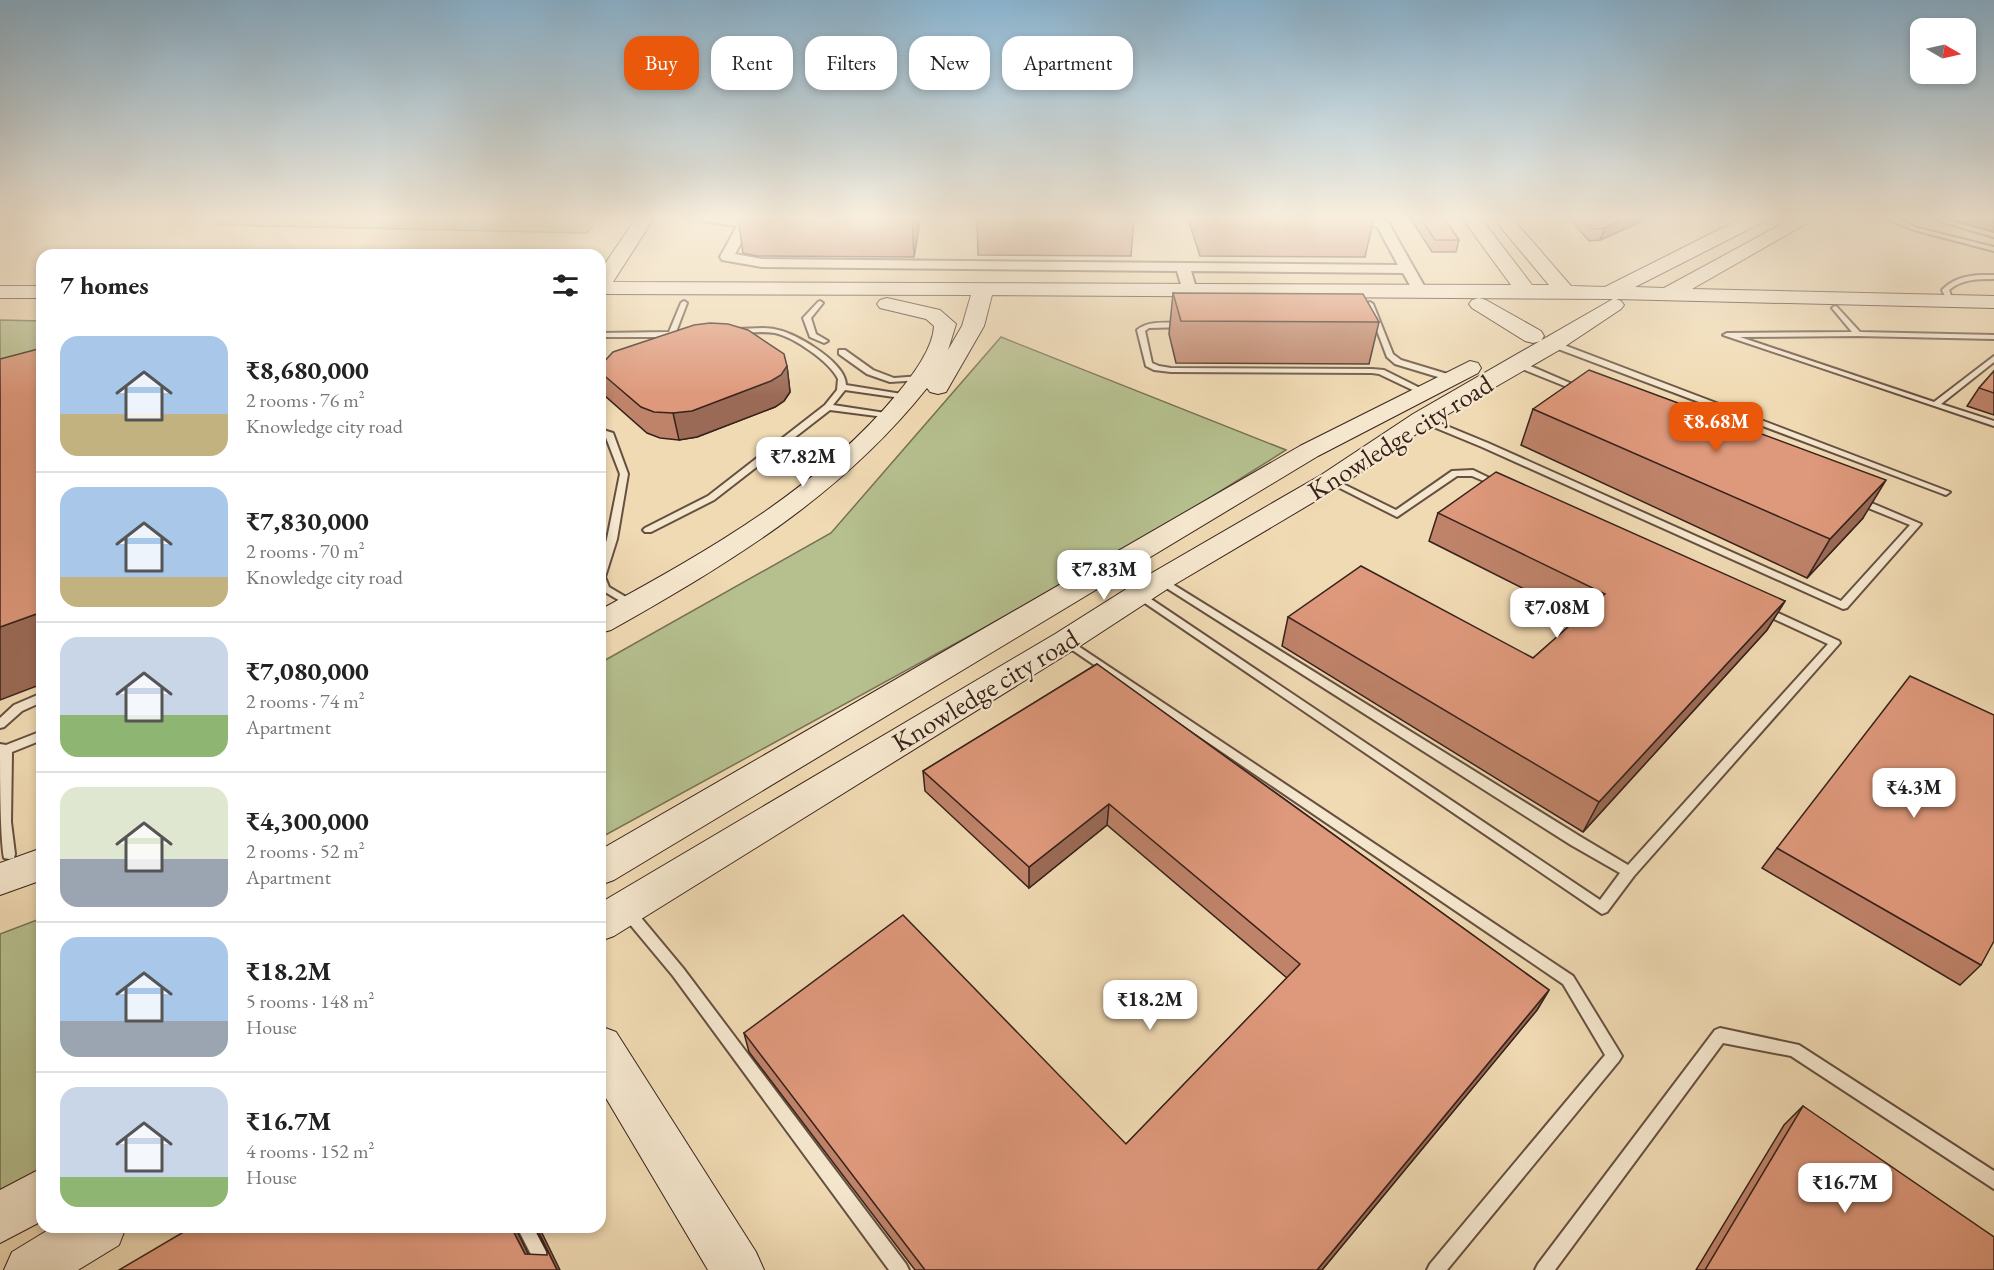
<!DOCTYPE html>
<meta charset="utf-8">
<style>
body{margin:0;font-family:"EB Garamond",serif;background:#f2f2f2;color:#222;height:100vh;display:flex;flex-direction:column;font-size:22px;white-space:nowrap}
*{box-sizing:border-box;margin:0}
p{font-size:20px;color:#767676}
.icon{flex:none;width:33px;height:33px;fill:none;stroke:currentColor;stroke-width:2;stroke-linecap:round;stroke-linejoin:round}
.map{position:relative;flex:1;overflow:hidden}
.details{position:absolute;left:36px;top:249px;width:570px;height:984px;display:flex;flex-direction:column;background:#fff;border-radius:18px;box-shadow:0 3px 9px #0003}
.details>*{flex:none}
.guide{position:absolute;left:624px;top:36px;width:570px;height:54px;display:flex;gap:12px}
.needle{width:39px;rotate:99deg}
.fabs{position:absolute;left:1910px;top:18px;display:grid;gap:12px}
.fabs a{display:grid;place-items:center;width:66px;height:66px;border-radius:12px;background:#fff;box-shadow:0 3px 9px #0003;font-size:30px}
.price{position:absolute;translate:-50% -51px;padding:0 14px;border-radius:12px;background:#fff;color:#222;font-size:20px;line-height:39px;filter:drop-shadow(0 2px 3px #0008)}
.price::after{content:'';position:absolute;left:50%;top:36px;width:18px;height:14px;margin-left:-9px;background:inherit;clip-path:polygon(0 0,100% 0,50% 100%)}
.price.on{background:#ea580c;color:#fff}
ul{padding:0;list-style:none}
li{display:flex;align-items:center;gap:18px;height:150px;padding:0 24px}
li+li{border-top:2px solid #e0e0e0}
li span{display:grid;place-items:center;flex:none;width:168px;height:120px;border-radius:18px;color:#555}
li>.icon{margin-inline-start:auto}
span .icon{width:72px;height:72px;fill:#fffc;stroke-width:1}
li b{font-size:26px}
h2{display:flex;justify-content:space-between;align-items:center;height:72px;padding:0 24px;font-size:26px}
.tag{padding:0 21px;border-radius:18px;background:#fff;box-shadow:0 3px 9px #0003;font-size:21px;line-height:54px}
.tag.on{background:#ea580c;color:#fff}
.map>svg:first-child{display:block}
</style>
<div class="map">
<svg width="1994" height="1270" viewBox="0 0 1994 1270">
<rect width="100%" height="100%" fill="#f0dab3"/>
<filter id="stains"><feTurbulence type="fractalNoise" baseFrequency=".00333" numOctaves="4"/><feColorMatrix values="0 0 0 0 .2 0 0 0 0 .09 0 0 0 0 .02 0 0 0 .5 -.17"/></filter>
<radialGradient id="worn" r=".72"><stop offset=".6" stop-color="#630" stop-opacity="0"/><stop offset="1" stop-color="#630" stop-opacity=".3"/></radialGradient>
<g fill="#b6c08f" stroke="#777155" stroke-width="1.5">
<polygon points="225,218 599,218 587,233 216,225"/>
<polygon points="0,320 42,321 42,383 0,395"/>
<polygon points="1001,337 1286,450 1128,549 600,838 600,663 831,533"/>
<polygon points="42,918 42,1168 0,1192 0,934"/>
</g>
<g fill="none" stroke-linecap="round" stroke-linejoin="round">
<g stroke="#665041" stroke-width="4">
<g id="lane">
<polygon points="1886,218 1895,218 1918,228 1994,247 1994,251 1914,230"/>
<polygon points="1929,218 1940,218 1994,233 1994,237"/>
<path d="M1980 275H1994V279C1977 279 1962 279 1949 290L1953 301 1948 302 1942 290C1953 279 1965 276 1980 275Z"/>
<polygon points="684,301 687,303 676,332 682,332 682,336 671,337 600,337 600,333 669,332 681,303"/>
<polygon points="820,301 823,303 811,318 816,334 828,341 824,343 810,337 803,318 818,302"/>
<polygon points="1370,302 1373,304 1393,354 1401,360 1454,376 1454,380 1448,380 1395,364 1387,357 1367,304"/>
<polygon points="1835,306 1837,307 1860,332 1994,335 1994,339 1858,336 1740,337 1934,402 1994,356 1994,362 1941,404 1994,421 1994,426 1723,335 1727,333 1852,332 1832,308"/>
<path d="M1183 323H1186V327L1149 328 1145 331 1152 363 1159 366 1171 368 1372 369 1384 370 1428 392 1424 394H1421L1379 374 1372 373 1171 372 1154 370 1146 366 1137 330C1149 320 1168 323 1183 323Z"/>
<path d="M763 328C769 328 776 329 782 331 801 337 846 363 846 385L908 395 912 397 908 399 845 390 833 405 892 414 896 416 892 418 830 410 714 500 651 532H645L643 530 645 528 708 496 825 405 837 390 838 379C830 362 794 337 775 333 762 331 749 333 737 333L733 331 737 329Z"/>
<polygon points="1550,342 1556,342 1950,492 1946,495 1943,494 1550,346"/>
<polygon points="839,350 845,350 873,370 894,378 921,376 925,378 921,380 890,382 867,374 839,354"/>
<polygon points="1515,362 1521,362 1584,389 1583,391 1577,391 1515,366"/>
<polygon points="1419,417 1425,417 1488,443 1841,601 1910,525 1856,503 1854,501 1856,499 1862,499 1921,524 1847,608 1843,609 1482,447 1419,421"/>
<polygon points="600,429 613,433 628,474 617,539 605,577 609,587 636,603 637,605 636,607 632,608 600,589 600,562 607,539 620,474 605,435 600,433"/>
<polygon points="1473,470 1504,485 1500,488 1472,476 1457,476 1397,517 1326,481 1330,478 1333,479 1396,510 1452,471"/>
<polygon points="1161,577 1581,837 1628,865 1828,644 1759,612 1758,610 1759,608 1767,608 1839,641 1840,643 1634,876 1607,912 1602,914 1133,595 1134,593 1142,593 1600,900 1620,873 1571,845 1157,582 1156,580"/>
<polygon points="1066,638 1573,976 1619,1051 1622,1056 1619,1061 1447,1270 1427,1270 1430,1264 1605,1055 1563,984 1062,643 1061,641"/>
<polygon points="42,693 42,702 22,711 4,727 0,728 0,718 14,705"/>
<path d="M42 731V740L12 752 11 822 15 854 14 858 9 859 4 858C0 837 0 769 0 744L6 745Z"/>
<polygon points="628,906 633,908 683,968 906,1264 909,1270 889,1270 673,976 623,916 621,912 623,908"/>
<polygon points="1720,1028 1799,1045 1994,1171 1994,1189 1791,1056 1723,1043 1555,1270 1535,1270 1538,1264 1715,1030"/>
<polygon points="517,1227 534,1227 557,1270 539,1270"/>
</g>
</g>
<g stroke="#665041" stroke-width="4">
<polygon id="street" points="701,218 743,218 748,221 749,228 735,254 762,259 1398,265 1378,228 1359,218 1378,218 1388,222 1427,291 1420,295 1415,294 1403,273 1191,271 1197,291 1190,295 1183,291 1177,271 762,267 722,260 720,257 737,226 707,222"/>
</g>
<g stroke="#38221b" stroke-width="2">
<g id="secondary">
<path d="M636 218H654L613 282 1511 285 1462 218H1481L1532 285H1549L1493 218H1512L1571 286 1605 287 1742 218H1766L1763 222 1635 287 1664 288 1793 218H1816L1692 289 1994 296V308L1616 299 1621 301 1624 305 1621 309 1561 349 1431 424 1339 487 1172 586 1077 648 614 936 600 941V903L1055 634 1150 574 1321 475 1413 414 1613 299 992 295 984 326 946 392 938 394 930 392 927 388C840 497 731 562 611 630L600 633V610C708 551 818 489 898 393 912 376 933 349 934 326L926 319 880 308 877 304 880 300 887 298 940 310 956 324 948 350 962 326 971 295 600 294V271Z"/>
<rect x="0" y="286" width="42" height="12"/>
<polygon points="1479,298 1486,300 1541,331 1544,336 1541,341 1533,343 1525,341 1472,308 1469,304 1472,300"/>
<polygon points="1470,361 1478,363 1481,368 1478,373 1318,456 614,880 600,885 600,850 1300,446"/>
<polygon points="42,848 42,880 0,895 0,863"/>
<polygon points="600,1026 616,1032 756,1252 764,1270 708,1270 600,1088"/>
<polygon points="42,1168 42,1221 0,1243 0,1190"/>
<polygon points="53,1227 126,1227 119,1245 78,1270 4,1270 12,1252"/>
</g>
</g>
<use href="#lane" fill="#f5e7ce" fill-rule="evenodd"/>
<use href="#street" fill="#f5e7ce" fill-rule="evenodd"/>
<use href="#secondary" fill="#f5e7ce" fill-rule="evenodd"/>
</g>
<g fill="#bf836a" stroke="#38221b" stroke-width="1.5">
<polygon points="738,218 918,218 919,227 914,257 757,256 743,253"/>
<polygon points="977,218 1134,218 1131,256 978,255"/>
<polygon points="1190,218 1374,218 1365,257 1200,256 1190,225"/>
<polygon points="1410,218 1444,218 1459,240 1456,252 1432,252"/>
<polygon points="1569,218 1645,218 1645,220 1600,240 1589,241"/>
<polygon points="1944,218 1994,218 1994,232"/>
<polygon points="1173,293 1379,322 1369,364 1176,363 1169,334"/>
<polygon points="600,366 787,366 790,392 784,401 775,407 697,437 679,440 660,438 647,433 604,395 600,381"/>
<polygon points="1994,371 1994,415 1967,406 1979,388"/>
<polygon points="1533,409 1863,518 1807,578 1521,445"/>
<polygon points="1438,513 1785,601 1767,630 1583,832 1282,646 1288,617 1533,658 1580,617 1429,541"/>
<polygon points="1097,664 1549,990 1537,1010 1322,1270 915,1270 749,1052 744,1033 1126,1144 1287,978 1107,825 1029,888 925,791 923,771"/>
<polygon points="1777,848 1981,965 1960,985 1762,868"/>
<polygon points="1803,1106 1994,1270 1696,1270 1784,1125"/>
</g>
<g fill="#9b6a56" stroke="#38221b" stroke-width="1.5">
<polygon points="912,218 918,218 919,227 914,257"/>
<polygon points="1626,218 1645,218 1645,220 1600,240 1605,228"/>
<polygon points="787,366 790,392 784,401 775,407 697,437 679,440 673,413"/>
<polygon points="1886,480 1863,518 1807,578 1830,539"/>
<polygon points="1785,601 1767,630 1583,832 1599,802"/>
<polygon points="42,612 42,684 0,700 0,627"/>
<polygon points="1109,804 1107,825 1029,888 1029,867"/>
<polygon points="1549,990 1537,1010 1322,1270 1317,1270"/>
<polygon points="511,1227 515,1227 536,1270 525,1254"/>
<polygon points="536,1227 539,1227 560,1270 557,1270"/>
</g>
<g fill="#de987b" stroke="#38221b" stroke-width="1.5">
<polygon points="1421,218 1444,218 1459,240 1435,240"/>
<polygon points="1583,218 1626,218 1605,228 1593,229"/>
<polygon points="1173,293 1363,294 1379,322 1181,321"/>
<polygon points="710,323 728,324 748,330 784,354 787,366 781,375 771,381 692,411 673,413 654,412 641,407 600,372 600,366 613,352 694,325"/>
<polygon points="42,348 42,612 0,627 0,359"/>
<polygon points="1589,370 1886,480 1830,539 1533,409"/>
<polygon points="1994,371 1994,393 1979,388"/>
<polygon points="1496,472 1785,601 1599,802 1288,617 1361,566 1533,658 1605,594 1438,513"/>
<polygon points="1097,664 1549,990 1317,1270 925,1270 744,1033 903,915 1126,1144 1300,964 1109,804 1029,867 923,771"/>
<polygon points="1910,676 1994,715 1994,941 1981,965 1777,848"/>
<polygon points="1803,1106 1994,1237 1994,1270 1705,1270"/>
<polygon points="192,1227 511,1227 525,1254 547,1255 547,1252 534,1227 536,1227 557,1270 119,1270"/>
</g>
<linearGradient id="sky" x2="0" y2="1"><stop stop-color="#8ab6d4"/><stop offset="0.55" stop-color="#f8eedd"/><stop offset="1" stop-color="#f8eedd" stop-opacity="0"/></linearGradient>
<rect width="1994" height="396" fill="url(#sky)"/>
<g text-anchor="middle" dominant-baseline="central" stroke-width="4.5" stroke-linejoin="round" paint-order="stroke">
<g font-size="27" fill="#38221b" stroke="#f5e7ce">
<text transform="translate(1400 437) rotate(-32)">Knowledge city road</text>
<text transform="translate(985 690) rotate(-31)">Knowledge city road</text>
</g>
</g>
<rect width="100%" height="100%" filter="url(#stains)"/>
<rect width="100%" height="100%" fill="url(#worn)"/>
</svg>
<div class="fabs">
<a><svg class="needle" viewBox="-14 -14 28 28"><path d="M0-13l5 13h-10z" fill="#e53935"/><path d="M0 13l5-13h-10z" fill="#767676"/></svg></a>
</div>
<b class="price on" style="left:1716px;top:453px">₹8.68M</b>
<b class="price" style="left:803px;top:488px">₹7.82M</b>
<b class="price" style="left:1104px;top:601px">₹7.83M</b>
<b class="price" style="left:1557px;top:639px">₹7.08M</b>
<b class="price" style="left:1914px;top:819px">₹4.3M</b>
<b class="price" style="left:1150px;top:1031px">₹18.2M</b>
<b class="price" style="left:1845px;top:1214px">₹16.7M</b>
<div class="guide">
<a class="tag on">Buy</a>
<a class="tag">Rent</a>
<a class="tag">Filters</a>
<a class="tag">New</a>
<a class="tag">Apartment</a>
</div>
<section class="details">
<h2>7 homes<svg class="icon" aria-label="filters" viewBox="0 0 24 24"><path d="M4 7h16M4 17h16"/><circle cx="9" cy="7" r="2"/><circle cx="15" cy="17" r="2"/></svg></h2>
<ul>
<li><span style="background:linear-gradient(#a9c7e8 65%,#c2b280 0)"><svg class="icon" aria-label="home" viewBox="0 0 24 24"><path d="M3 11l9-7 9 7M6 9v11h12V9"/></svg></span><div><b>₹8,680,000</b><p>2 rooms · 76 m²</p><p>Knowledge city road</p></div></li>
<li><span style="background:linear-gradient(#a9c7e8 75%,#c2b280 0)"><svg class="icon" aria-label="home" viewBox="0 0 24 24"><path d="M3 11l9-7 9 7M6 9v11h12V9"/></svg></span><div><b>₹7,830,000</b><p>2 rooms · 70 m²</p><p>Knowledge city road</p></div></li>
<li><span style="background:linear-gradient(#c9d6e8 65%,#8fb573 0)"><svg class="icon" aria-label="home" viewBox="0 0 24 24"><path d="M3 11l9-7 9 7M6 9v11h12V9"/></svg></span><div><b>₹7,080,000</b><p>2 rooms · 74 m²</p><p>Apartment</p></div></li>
<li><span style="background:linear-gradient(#dfe7d0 60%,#9aa5b1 0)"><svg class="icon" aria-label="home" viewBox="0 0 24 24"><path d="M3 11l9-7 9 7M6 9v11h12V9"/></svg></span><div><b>₹4,300,000</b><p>2 rooms · 52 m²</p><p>Apartment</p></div></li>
<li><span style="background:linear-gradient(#a9c7e8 70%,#9aa5b1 0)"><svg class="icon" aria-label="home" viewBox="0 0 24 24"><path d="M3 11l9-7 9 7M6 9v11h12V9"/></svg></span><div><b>₹18.2M</b><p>5 rooms · 148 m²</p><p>House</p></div></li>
<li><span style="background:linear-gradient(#c9d6e8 75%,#8fb573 0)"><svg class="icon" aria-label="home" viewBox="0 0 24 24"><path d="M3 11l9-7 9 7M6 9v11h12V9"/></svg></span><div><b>₹16.7M</b><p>4 rooms · 152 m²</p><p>House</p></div></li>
</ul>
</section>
</div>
